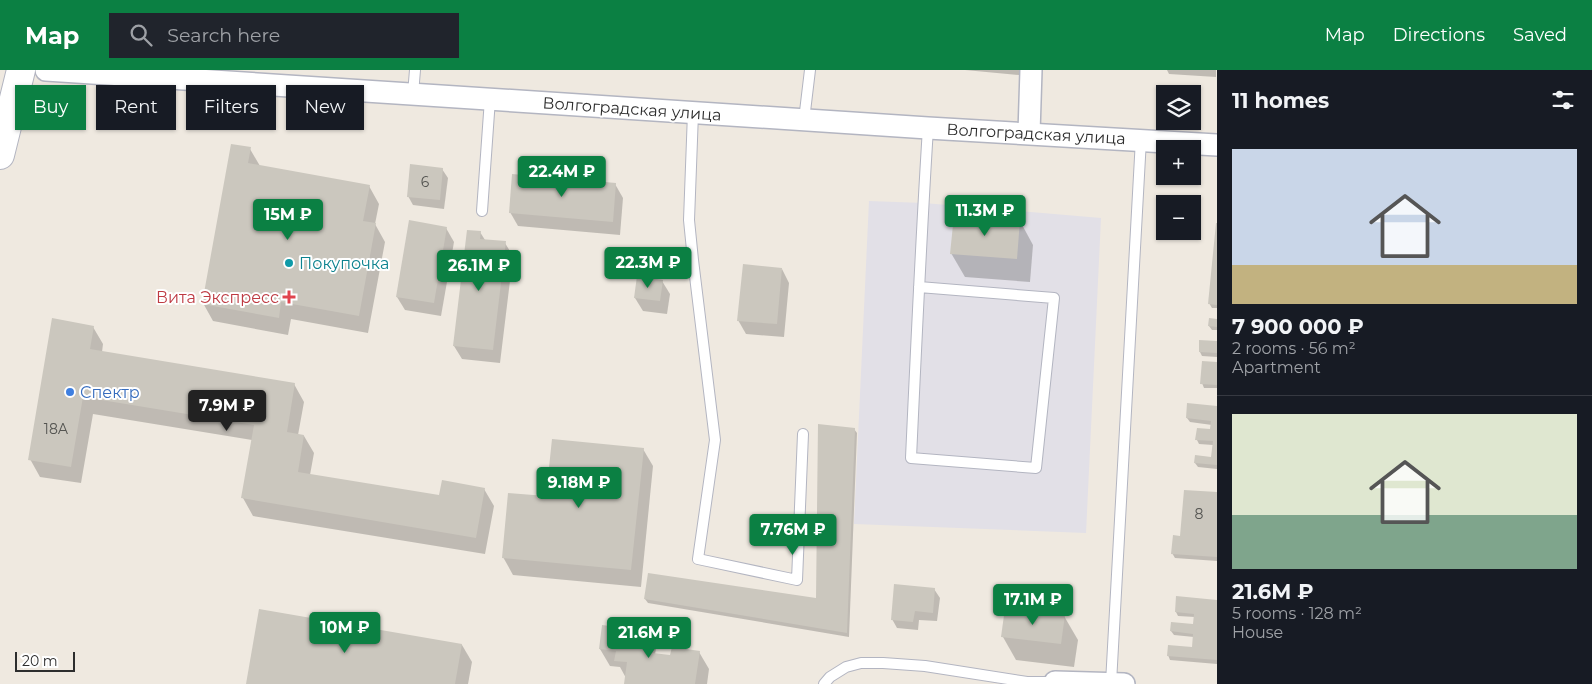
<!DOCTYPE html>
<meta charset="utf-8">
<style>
body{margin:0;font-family:Montserrat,sans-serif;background:#20242c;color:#f1f3f6;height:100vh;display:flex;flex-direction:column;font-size:19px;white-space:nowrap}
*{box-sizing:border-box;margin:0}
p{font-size:16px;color:#9ea1a6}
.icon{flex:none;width:28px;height:28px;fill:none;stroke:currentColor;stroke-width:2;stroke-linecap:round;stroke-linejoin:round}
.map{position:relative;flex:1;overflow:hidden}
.side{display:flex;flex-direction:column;background:#171b24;width:375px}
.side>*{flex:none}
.banner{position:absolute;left:15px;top:15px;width:475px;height:45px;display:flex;gap:10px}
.buttons{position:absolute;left:1156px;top:15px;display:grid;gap:10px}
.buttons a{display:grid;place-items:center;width:45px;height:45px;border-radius:0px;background:#171b24;box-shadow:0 1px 4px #0004;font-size:25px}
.scale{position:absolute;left:15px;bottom:12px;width:60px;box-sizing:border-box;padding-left:5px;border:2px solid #2d2d2d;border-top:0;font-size:14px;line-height:18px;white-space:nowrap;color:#2d2d2d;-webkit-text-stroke:4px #fff;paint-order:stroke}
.price{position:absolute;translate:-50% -42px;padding:0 11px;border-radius:5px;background:#0b8043;color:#fff;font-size:16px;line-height:32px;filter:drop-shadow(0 1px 2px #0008)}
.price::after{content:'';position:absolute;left:50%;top:30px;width:15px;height:11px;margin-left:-8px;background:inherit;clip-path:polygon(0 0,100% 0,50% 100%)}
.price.active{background:#222;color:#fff}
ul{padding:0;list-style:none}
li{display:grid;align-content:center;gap:10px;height:265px;padding:0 15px}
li+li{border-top:1px solid #363941}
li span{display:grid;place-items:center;height:155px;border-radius:0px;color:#555}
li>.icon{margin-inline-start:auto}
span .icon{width:90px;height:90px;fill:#fffc;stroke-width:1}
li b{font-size:21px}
h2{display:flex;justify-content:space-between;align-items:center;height:60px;padding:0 15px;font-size:21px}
.tag{padding:0 18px;border-radius:0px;background:#171b24;box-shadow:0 1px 4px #0004;font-size:18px;line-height:45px}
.tag.active{background:#0b8043;color:#fff}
header{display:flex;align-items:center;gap:30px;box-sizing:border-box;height:70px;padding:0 25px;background:#0b8043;color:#fff}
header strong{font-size:24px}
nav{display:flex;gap:28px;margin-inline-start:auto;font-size:18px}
.search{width:350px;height:45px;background:#20242c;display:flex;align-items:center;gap:12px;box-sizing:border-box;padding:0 18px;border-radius:0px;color:#9ea1a6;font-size:19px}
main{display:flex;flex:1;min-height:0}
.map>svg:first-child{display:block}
</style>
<header>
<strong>Map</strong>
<div class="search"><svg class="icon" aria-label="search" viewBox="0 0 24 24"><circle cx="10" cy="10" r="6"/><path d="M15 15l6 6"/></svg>Search here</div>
<nav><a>Map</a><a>Directions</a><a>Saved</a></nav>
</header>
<main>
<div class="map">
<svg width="1217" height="614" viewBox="0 0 1217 614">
<rect width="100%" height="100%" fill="#efe9e0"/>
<polygon fill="#e2e0e7" points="869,131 924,133 1101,148 1086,463 854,454"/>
<g fill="#0003">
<polygon points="965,0 1019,0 1019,5"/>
<polygon points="1167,0 1216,0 1216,7 1169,4"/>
<polygon points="250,79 260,96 369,116 379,134 375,154 385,172 368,263 291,249 288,265 213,251 203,233"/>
<polygon points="442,99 448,108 444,139 413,135 408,126"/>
<polygon points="615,114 623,128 620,165 518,156 510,142"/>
<polygon points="1020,151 1033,175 1030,212 965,207 951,183"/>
<polygon points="446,158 454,172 441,246 405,240 397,227"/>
<polygon points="1217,158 1217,238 1212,238 1209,233"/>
<polygon points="480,162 485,170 505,173 513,186 500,293 462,289 454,276"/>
<polygon points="782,199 789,213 784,267 746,264 738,250"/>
<polygon points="662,211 670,224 667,244 643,241 635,228"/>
<polygon points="1217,250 1217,260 1212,260 1209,256"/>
<polygon points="93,257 103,274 102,282 294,314 304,332 298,365 304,366 314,383 310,405 440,427 484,419 494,436 485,484 253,446 243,428 252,370 93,344 81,413 40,407 30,389"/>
<polygon points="1217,272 1217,287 1202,286 1200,282"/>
<polygon points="1217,294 1217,318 1204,318 1202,313"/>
<polygon points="1217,337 1217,399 1198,397 1195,393 1212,389 1213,375 1199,374 1197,370 1212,361 1212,355 1190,352 1187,348"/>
<polygon points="854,359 857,363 849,567 648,533 645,529 818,530"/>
<polygon points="643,379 653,396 641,517 513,505 503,487 547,428"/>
<polygon points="1217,424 1217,491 1175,488 1172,483 1181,467"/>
<polygon points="934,519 940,528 937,551 919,550 918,560 897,558 892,549"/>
<polygon points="1217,532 1217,594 1170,590 1168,585 1193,579 1194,567 1174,565 1171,561 1194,555 1195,547 1178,546 1176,542"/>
<polygon points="260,540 462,575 472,592 468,614 247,614"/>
<polygon points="1064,546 1078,570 1074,597 1016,590 1003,567"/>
<polygon points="646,562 656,579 655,584 671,587 699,582 709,599 707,614 625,614 626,608 620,597 610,596 600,579"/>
</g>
<g fill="#cbc7be">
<polygon points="231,74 251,77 248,93 370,115 363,151 376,153 359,246 281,232 279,248 202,234"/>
<polygon points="410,94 443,98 440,130 407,127"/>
<polygon points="512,104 616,113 613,152 509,143"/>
<polygon points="954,145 1020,150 1017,189 950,184"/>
<polygon points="409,150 447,157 434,233 396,227"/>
<polygon points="1216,153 1217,153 1217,235 1208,234"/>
<polygon points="467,160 481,161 480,169 506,171 493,280 453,276"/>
<polygon points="743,194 782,198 777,254 737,251"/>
<polygon points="637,206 663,210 660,231 634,228"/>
<polygon points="52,248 94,256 90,279 295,313 287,362 304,365 298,402 439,425 442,410 485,418 476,468 241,428 254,355 83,327 71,397 28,390"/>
<polygon points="1209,248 1217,249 1217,257 1208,256"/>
<polygon points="1199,270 1217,271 1217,283 1199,282"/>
<polygon points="1202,291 1217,292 1217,315 1200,314"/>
<polygon points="1187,333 1217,336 1217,395 1194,393 1195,385 1211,387 1213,371 1195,370 1197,358 1210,359 1211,351 1186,348"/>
<polygon points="818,354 855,358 847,563 644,529 648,503 816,528"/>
<polygon points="552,369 644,378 631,500 502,488 508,423 546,426"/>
<polygon points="1184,420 1217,422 1217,487 1171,484 1173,465 1180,466"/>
<polygon points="894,514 935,518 933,543 915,541 913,552 891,550"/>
<polygon points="1176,526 1217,530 1217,590 1167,586 1168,575 1192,577 1193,564 1170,561 1171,552 1193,554 1194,544 1175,542"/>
<polygon points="1005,538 1065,545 1061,574 1001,567"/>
<polygon points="259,539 462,574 455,614 246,614"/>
<polygon points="602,555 647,561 644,582 670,585 672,577 700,581 695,614 624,614 627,592 614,591 616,581 599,579"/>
</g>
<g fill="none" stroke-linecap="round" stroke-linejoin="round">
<g stroke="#b3b5c1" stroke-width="12">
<g id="lane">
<polyline points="413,24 415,0"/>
<polyline points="693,43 689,150 693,190 715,370 698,489 797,510 803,364"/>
<polyline points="804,50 810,0"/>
<polyline points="482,141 490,29"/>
<path d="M919 217 1054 228 1036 398 911 388C916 278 921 168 928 58"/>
<polyline points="1111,613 1141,69"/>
<polyline points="824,614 830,607 846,597 861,593 883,593 925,596 1027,612 1055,612"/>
</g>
</g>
<g stroke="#b3b5c1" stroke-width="24">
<g id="street">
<polyline points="46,0 928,58 1217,75"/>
<polyline points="1029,63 1031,0"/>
<polyline points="1055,614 1055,612 1124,614"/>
</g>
</g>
<g stroke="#b3b5c1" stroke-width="30">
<polyline id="secondary" points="0,85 21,0"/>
</g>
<use href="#lane" stroke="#fff" stroke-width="10"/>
<use href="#street" stroke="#fff" stroke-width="21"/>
<use href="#secondary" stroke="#fff" stroke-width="28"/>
</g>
<circle fill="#0f9aa8" stroke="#fff" stroke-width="2" cx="289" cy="193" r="5"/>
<path fill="#e0444e" stroke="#fff" stroke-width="2" d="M286.5 219.5h5v5h5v5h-5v5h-5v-5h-5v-5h5z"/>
<circle fill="#3f7fe0" stroke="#fff" stroke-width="2" cx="70" cy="322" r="5"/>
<g text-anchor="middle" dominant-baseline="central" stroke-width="4" stroke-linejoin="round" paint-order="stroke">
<g font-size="14" fill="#545451">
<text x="425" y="112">6</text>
<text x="56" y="359">18А</text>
<text x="1199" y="444">8</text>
</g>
<g font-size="16" fill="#2d2d2d" stroke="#fff">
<text transform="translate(632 39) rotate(4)">Волгоградская улица</text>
<text transform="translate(1036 64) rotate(3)">Волгоградская улица</text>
</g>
<g font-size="16" fill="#0d838f" stroke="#fff" text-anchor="start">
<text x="299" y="193">Покупочка</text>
</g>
<g font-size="16" fill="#be3a42" stroke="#fff" text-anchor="end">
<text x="279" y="227">Вита Экспресс</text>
</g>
<g font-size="16" fill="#366cbe" stroke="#fff" text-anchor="start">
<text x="80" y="322">Спектр</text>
</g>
</g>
</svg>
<div class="buttons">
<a><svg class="icon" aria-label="layers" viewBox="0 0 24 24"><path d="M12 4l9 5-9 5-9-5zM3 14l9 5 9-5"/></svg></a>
<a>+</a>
<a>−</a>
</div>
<div class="scale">20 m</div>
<b class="price" style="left:562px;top:128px">22.4M ₽</b>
<b class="price" style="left:985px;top:167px">11.3M ₽</b>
<b class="price" style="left:288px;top:171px">15M ₽</b>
<b class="price" style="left:648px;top:219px">22.3M ₽</b>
<b class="price" style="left:479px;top:222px">26.1M ₽</b>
<b class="price active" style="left:227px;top:362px">7.9M ₽</b>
<b class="price" style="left:579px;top:439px">9.18M ₽</b>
<b class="price" style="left:793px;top:486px">7.76M ₽</b>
<b class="price" style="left:1033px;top:556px">17.1M ₽</b>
<b class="price" style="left:345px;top:584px">10M ₽</b>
<b class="price" style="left:649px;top:589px">21.6M ₽</b>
<div class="banner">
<a class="tag active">Buy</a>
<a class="tag">Rent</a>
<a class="tag">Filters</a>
<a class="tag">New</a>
</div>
</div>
<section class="side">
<h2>11 homes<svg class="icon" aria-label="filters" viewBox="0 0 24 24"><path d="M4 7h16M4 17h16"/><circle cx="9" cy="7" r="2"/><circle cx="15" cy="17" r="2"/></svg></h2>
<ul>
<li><span style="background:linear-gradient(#c9d6e8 75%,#c2b280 0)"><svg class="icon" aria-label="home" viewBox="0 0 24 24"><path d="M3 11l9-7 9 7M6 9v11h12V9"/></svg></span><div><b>7 900 000 ₽</b><p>2 rooms · 56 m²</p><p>Apartment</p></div></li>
<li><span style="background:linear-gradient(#dfe7d0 65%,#7fa58c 0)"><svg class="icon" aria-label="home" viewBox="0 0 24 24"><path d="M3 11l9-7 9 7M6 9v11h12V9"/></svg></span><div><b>21.6M ₽</b><p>5 rooms · 128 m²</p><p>House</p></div></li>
</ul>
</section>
</main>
